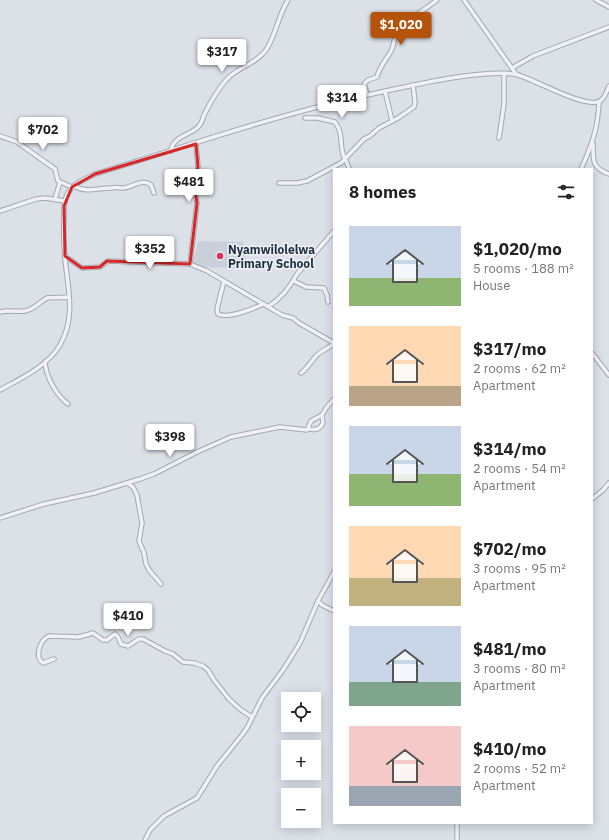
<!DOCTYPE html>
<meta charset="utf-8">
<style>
body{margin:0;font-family:"IBM Plex Sans",sans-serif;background:#f2f2f2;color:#222;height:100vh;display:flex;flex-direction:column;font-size:15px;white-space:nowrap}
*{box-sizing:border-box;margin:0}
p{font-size:13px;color:#767676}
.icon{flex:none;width:22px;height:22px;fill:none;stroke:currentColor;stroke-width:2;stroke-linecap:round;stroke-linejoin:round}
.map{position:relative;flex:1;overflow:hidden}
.details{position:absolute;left:333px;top:168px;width:260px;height:656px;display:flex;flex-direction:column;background:#fff;border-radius:0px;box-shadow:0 2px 10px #0003}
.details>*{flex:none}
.tools{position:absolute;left:281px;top:692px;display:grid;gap:8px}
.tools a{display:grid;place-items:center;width:40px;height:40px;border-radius:0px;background:#fff;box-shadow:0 2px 10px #0003;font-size:20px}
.price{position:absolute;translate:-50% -34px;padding:0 9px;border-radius:4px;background:#fff;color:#222;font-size:13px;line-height:26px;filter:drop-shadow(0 1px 2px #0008)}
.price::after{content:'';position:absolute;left:50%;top:24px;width:12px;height:9px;margin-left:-6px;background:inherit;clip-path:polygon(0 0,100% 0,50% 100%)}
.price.active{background:#b45309;color:#fff}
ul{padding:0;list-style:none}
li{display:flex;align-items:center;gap:12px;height:100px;padding:0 16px}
li span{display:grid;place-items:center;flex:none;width:112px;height:80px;border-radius:0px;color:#555}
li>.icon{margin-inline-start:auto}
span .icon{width:48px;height:48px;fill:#fffc;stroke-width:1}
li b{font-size:17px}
h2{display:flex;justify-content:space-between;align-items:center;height:48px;padding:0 16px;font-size:17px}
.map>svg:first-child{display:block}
</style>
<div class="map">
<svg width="609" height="840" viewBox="0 0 609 840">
<rect width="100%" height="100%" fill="#dce1e8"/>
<polygon fill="#c9d0da" points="198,241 243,242 247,268 192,267"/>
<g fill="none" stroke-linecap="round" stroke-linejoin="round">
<g stroke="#a1a8b2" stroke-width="5.5">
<g id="street">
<polyline points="464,0 516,74"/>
<polyline points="596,0 609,7"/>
<polyline points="512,68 533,56 609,27"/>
<polyline points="385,91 392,121"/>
<path d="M367 94 364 84 368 80 377 77C379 68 385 61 390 53 394 47 393 41 396 35 403 21 425 10 437 0"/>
<path d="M305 118H318L335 122C344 135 339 141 343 154 345 159 348 164 349 169"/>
<polyline points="0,136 17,142 55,169 58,181 72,187"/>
<polyline points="499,138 504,104 504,73"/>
<path d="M593 144C593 161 592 168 609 174"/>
<path d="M171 151C172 136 192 135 199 126 202 123 203 118 204 115 210 103 218 89 227 79 238 67 256 64 266 50 276 35 278 16 288 0"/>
<path d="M581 169C592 145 598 128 599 102"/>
<polyline points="279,183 297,183 307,181 341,163 364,139 370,136 379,128 398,118 414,107 415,102 413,85"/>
<path d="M74 186C86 193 98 188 111 188 115 187 120 188 124 188 133 187 142 178 151 185L154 193"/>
<polyline points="55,199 60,182"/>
<polyline points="0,211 36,199 45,198 65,201"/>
<polyline points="65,256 82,268 100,267 108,261 190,264 207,271 282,315 293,318 299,323 334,343"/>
<polyline points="190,264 197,203 194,184 198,167 196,144"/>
<path d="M224 281 217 309 218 314C228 319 253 309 263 304"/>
<polyline points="294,281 306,287 324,288 327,295 328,302"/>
<path d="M269 306C282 298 290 287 297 274L334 231"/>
<path d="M0 312C8 310 17 312 25 311 35 309 39 302 47 298 51 297 63 298 69 297"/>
<polyline points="592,353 609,375"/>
<path d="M45 362C46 377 56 395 68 404"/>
<path d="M301 373C308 368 311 361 317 355 323 350 328 348 334 344"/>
<path d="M0 390C20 379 48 366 60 345 76 318 68 288 65 259 64 246 63 233 64 220 64 211 63 201 68 193 74 183 85 179 95 174 191 145 287 111 386 91 415 85 443 78 473 75 486 74 504 71 518 75 536 80 585 109 600 101 605 98 607 91 609 86"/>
<path d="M308 429C315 430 320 430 323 423L322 415"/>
<polyline points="127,483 133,487 137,495 142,523 139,541 144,553 146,564 149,570 161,584"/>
<polyline points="592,499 603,490 609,483"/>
<polyline points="0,518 44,504 94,493 140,479 154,474 197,452 231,437 280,427 307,430 311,421 322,415 326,408 334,399"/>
<polyline points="318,601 322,605 334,611"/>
<path d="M54 659 43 663C34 657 40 640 49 636L79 637 93 633 103 640H107L115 634 118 637 121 644 128 646 139 639H143L165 651 173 654 183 662 194 663 203 666 208 670 214 680 229 699 241 710 252 717"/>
<polyline points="145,840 150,830 164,816 197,798 217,766 242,735 247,728 262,698 283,670 300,643 318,601 334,572"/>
<polyline points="457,840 457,823"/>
</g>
</g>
<use href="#street" stroke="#eff1f6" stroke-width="3.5"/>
</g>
<path fill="none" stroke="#d62828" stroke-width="3" stroke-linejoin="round" d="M196 144 198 167 194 184 197 203 190 264 107 261 100 267 82 268 65 256 64 206 72 187 95 174Z"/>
<circle fill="#da3456" stroke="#ebf0f5" stroke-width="1.5" cx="220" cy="256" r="4"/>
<g text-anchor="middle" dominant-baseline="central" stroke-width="3" stroke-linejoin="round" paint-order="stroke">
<g font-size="12" font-weight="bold" fill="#24303f" stroke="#ebf0f5" text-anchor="start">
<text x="228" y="249">Nyamwilolelwa<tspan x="228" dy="14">Primary School</tspan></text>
</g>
</g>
</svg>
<div class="tools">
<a><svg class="icon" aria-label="locate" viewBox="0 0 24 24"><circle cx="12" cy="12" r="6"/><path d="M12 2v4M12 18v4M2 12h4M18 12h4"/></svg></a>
<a>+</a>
<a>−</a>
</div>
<b class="price active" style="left:401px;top:46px">$1,020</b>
<b class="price" style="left:222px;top:73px">$317</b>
<b class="price" style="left:342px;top:119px">$314</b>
<b class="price" style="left:43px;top:151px">$702</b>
<b class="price" style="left:189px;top:203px">$481</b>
<b class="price" style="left:150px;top:270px">$352</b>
<b class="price" style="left:170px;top:458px">$398</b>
<b class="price" style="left:128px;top:637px">$410</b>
<section class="details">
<h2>8 homes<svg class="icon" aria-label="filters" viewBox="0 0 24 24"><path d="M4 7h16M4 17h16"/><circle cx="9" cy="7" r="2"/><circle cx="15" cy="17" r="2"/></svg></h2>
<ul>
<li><span style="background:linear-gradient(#c9d6e8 65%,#8fb573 0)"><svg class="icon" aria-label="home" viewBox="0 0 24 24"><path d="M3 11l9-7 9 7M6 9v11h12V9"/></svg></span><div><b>$1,020/mo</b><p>5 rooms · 188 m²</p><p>House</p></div></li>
<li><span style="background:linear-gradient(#ffd9b3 75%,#b9a48a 0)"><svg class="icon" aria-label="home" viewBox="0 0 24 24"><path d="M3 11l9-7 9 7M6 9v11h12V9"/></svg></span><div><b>$317/mo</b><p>2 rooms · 62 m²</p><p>Apartment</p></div></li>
<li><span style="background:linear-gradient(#c9d6e8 60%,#8fb573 0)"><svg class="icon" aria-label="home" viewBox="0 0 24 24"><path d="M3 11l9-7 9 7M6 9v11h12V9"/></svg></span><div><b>$314/mo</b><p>2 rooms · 54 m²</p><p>Apartment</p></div></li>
<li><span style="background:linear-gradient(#ffd9b3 65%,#c2b280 0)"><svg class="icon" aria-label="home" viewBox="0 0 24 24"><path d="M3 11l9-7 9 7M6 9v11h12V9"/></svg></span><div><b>$702/mo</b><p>3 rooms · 95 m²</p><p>Apartment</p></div></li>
<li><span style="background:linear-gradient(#c9d6e8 70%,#7fa58c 0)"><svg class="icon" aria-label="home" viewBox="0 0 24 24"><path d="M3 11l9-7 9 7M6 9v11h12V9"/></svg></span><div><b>$481/mo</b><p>3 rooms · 80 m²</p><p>Apartment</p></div></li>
<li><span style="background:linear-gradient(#f6c9c9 75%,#9aa5b1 0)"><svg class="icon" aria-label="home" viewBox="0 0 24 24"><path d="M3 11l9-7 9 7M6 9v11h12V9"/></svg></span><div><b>$410/mo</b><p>2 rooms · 52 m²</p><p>Apartment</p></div></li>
</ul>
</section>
</div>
